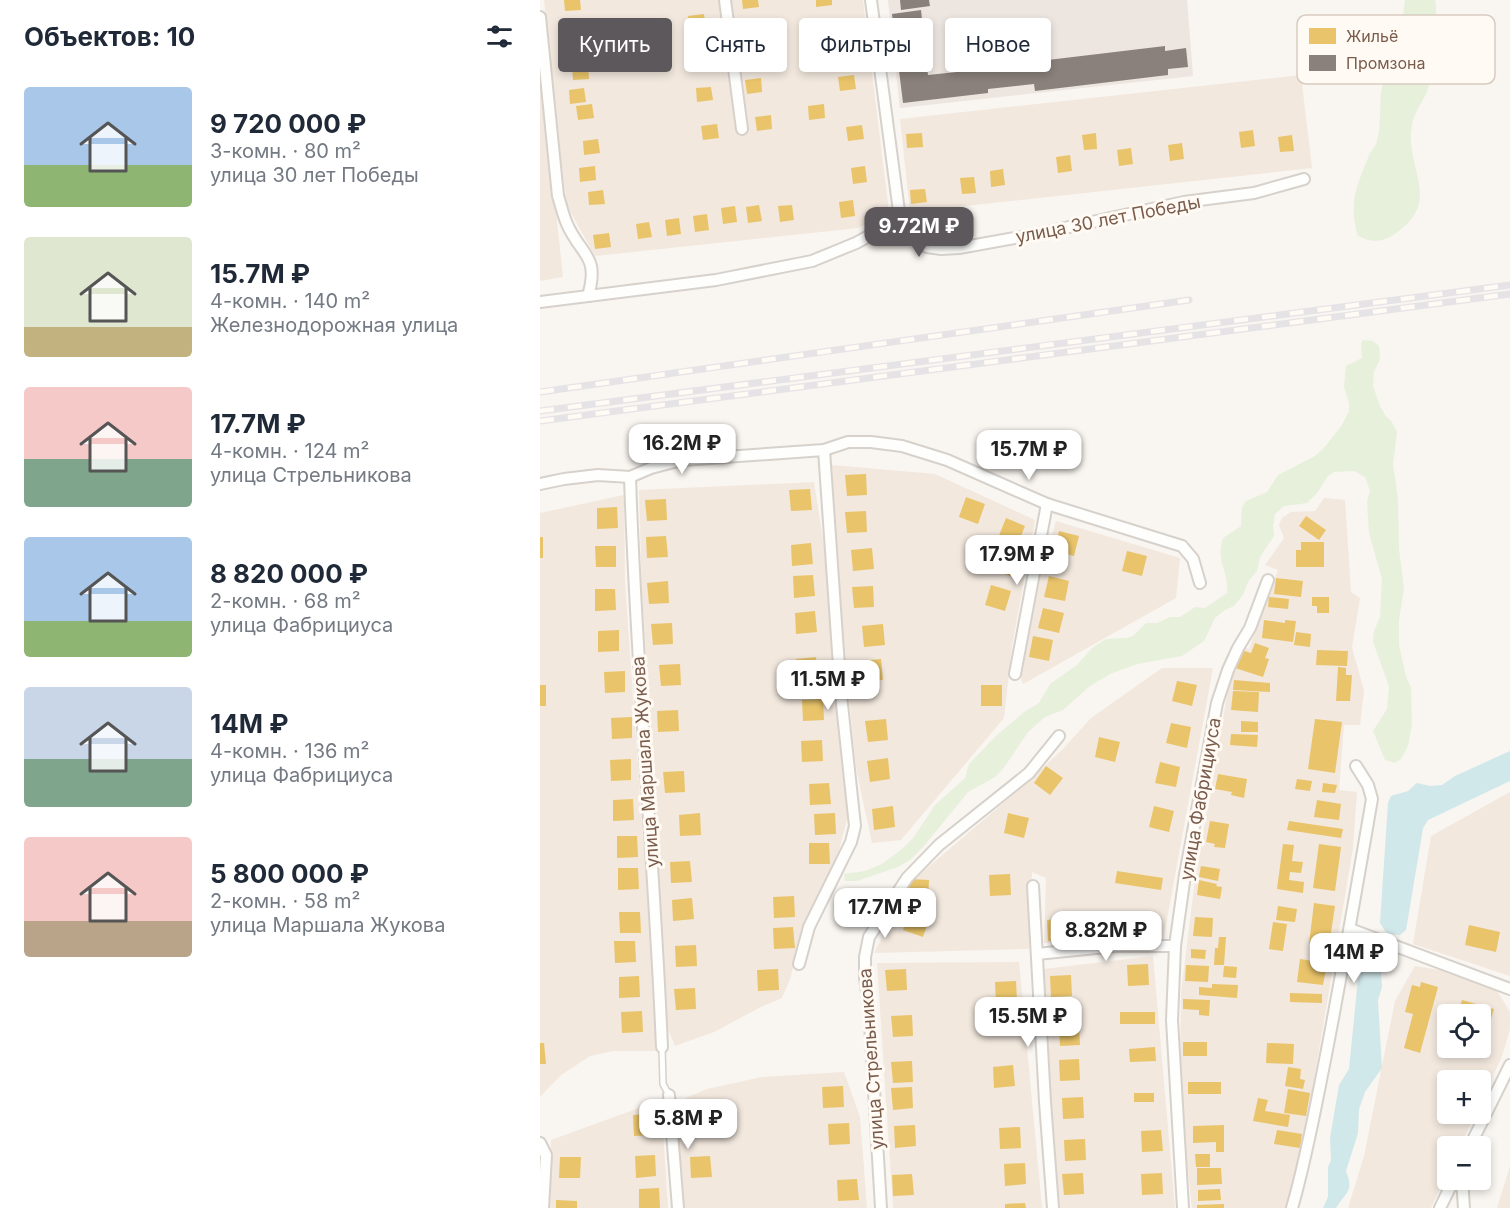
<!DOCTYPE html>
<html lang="ru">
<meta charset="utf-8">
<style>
body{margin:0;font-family:Inter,sans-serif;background:#f6f6f7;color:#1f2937;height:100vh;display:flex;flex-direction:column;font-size:22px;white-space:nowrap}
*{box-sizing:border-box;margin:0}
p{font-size:20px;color:#747a83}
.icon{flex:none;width:33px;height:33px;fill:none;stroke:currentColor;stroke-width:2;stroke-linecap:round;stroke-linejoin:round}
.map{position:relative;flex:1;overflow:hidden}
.panel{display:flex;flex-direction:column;background:#fff;width:540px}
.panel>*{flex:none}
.hud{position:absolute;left:18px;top:18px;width:570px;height:54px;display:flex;gap:12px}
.controls{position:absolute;left:897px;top:1004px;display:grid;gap:12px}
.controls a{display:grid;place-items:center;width:54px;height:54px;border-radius:6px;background:#fff;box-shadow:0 3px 9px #0003;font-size:30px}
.price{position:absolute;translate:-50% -51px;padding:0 14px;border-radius:12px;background:#fff;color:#222;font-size:20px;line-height:39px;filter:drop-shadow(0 2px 3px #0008)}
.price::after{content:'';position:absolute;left:50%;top:36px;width:18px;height:14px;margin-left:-9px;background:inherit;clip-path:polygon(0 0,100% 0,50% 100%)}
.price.selected{background:#5c585b;color:#fff}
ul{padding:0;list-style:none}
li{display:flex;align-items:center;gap:18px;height:150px;padding:0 24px}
li span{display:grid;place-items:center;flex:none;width:168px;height:120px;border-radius:6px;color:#555}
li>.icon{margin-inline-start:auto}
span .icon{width:72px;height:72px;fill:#fffc;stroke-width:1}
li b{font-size:26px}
h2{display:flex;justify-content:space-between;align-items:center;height:72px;padding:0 24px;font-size:26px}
.tag{padding:0 21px;border-radius:6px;background:#fff;box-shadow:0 3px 9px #0003;font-size:21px;line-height:54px}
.tag.selected{background:#5c585b;color:#fff}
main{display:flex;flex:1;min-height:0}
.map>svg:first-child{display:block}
</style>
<main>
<section class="panel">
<h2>Объектов: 10<svg class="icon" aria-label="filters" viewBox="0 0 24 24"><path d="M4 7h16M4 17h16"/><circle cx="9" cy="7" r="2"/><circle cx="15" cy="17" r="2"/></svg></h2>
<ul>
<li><span style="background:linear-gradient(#a9c7e8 65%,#8fb573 0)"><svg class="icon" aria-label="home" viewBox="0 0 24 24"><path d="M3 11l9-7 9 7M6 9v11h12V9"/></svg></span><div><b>9 720 000 ₽</b><p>3-комн. · 80 m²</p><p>улица 30 лет Победы</p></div></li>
<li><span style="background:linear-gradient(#dfe7d0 75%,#c2b280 0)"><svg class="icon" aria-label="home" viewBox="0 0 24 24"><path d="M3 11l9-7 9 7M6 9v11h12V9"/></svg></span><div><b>15.7M ₽</b><p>4-комн. · 140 m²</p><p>Железнодорожная улица</p></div></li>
<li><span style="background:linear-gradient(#f6c9c9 60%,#7fa58c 0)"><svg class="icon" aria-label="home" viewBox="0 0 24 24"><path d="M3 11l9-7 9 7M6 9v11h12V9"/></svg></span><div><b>17.7M ₽</b><p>4-комн. · 124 m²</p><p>улица Стрельникова</p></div></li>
<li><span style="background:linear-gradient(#a9c7e8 70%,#8fb573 0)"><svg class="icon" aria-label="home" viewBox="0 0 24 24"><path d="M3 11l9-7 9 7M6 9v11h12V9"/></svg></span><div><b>8 820 000 ₽</b><p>2-комн. · 68 m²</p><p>улица Фабрициуса</p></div></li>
<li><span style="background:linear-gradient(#c9d6e8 60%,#7fa58c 0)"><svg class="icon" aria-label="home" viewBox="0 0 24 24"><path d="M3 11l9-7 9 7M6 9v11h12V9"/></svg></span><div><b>14M ₽</b><p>4-комн. · 136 m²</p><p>улица Фабрициуса</p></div></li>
<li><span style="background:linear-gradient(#f6c9c9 70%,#b9a48a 0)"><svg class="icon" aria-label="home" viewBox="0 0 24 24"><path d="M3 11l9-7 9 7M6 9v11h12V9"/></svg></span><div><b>5 800 000 ₽</b><p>2-комн. · 58 m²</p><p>улица Маршала Жукова</p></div></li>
</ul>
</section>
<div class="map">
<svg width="970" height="1208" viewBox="0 0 970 1208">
<rect width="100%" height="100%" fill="#f9f5f0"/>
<g fill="#f2e8de" fill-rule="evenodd">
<polygon points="4,0 323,0 349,212 318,228 55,256 26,204"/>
<polygon points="0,63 23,277 0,281"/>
<polygon points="761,75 772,168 370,212 360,119"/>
<polygon points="292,465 395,474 495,520 472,646 464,718 361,840 332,843 316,768 300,608"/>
<polygon points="274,482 284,546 308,816 299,850 258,948 250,979 242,998 221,1007 174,1032 135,1046 128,1029 121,939 116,808 102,595 99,490"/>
<polygon points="84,495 85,583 118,1051 73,1051 50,1056 21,1075 0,1097 0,513"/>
<polygon points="784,498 805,500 811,592 820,598 812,648 824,690 820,725 804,725 799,790 817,792 813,848 759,1169 746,1208 652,1208 643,1125 640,1061 641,993 655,879 689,684 702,647 709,649 738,570 725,565 744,538 739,525 742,518 751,512 775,511"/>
<polygon points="516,521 640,558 636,598 483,684 480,675 499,582"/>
<polygon points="622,668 673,668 623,941 504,943 506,878 492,872 489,949 334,953 373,880 482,787 522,750 551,718"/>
<polygon points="970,792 970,976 873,944 891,836"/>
<polygon points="613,956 635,1208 519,1208 513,1134 504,969"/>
<polygon points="479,962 502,1208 353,1208 337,963"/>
<path d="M875 966 912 972 957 991 970 1012V1029L962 1056 941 1102 940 1080H908V1113H936L920 1146H908L907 1173 891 1208H808L824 1156 855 1001ZM908 1014H940V1047H908Z"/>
<polygon points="304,1072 320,1117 327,1208 143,1208 136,1107 148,1097 167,1089 222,1077"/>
<polygon points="121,1100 128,1208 9,1208 11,1140"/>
<polygon points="970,1166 970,1208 957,1208"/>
</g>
<polygon fill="#ede5e0" points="348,0 647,0 653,76 360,108"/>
<g fill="#e7f0db">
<path d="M865 0H895L896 6C897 36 897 63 887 92 882 103 874 112 872 125 864 169 904 200 856 233 842 243 833 243 818 236 808 201 817 186 830 153 843 142 839 110 841 94 843 79 849 58 859 47Z"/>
<path d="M823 340 833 341 839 346 840 359 834 372 833 386 840 406 845 415 852 422 857 432 853 464 858 499 859 549 864 589 859 620V645L866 676 871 688 872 724 868 746 861 759 855 763 845 760 833 731 847 709 849 686 833 642 834 631 840 617 842 579 829 533 827 502 830 491 825 477 814 471 794 472 788 476 777 493 767 503 744 506 735 514 733 526 734 536 720 557 717 571 708 582 703 595 694 606 685 610 675 618 664 641 642 656 597 664 570 674 550 686 523 710 505 717 488 732 463 769 455 777 428 792 384 846 370 860 358 867 317 881H305L304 874 325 871 342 864 362 849 373 838 395 805 425 778 429 764 456 736 484 712 499 703 510 684 537 665 552 648 566 639 587 638 593 636 606 623H617L630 617H640L655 607 665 608 687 593C689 569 675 562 683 538L701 526 702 507 706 501 727 492 738 475 775 456 784 448 802 425 809 411V403L804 387 806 366 822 358 821 343Z"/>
</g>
<g fill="#d0e8ea">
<polygon points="970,751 970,781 888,820 883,828 866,930 860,935 847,934 840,923 848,803 851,796 868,791 877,783 890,786 902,785 915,776"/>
<path d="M834 960 840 961 842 987 838 1000 842 1068 825 1092 819 1109 818 1133 806 1171C814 1191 807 1191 796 1208H783L788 1197V1167L791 1160 790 1138 799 1085 809 1069 818 979 825 966Z"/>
</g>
<g fill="#e9c46a">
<polygon points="24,0 40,0 41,10 25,11"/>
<polygon points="202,0 218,0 219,7 203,9"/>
<polygon points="276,0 292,0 292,5 276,7"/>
<polygon points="164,14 166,28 150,30 148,16"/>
<polygon points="307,24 308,37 292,39 291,25"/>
<polygon points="44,33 45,47 29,48 28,35"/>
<polygon points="216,37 218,51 202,53 200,39"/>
<polygon points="311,51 313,65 297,67 295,53"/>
<polygon points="168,52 169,65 154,67 152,53"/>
<polygon points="48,65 49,79 33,80 32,66"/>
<polygon points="314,75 316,89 300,91 298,77"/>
<polygon points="221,78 222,92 207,94 205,80"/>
<polygon points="171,87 173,100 157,102 156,88"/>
<polygon points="44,88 46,102 30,104 29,90"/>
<polygon points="52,104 54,118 38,120 36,106"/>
<polygon points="284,104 285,118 269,120 268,106"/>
<polygon points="231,115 232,129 217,131 215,117"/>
<polygon points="177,124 179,138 163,140 161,126"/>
<polygon points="322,125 324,139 308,141 306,127"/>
<polygon points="713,130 715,146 701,148 699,132"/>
<polygon points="382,133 383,147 367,148 366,134"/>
<polygon points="556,133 557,149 544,150 542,135"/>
<polygon points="752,135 754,151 740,152 738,137"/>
<polygon points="58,139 60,153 44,155 43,141"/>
<polygon points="642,143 644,159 630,161 628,145"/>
<polygon points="591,148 593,164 579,166 577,150"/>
<polygon points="530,155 532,171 518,173 516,157"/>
<polygon points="55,166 56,180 40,182 39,168"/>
<polygon points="325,166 327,182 313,184 311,168"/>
<polygon points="463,169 465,185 451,187 450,171"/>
<polygon points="434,177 436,193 422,194 420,178"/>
<polygon points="385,189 387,202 371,204 370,190"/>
<polygon points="63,190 65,204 49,205 48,192"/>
<polygon points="313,200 315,216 301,218 299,202"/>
<polygon points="219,205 222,221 208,223 206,207"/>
<polygon points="252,205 254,220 240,222 238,206"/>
<polygon points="195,206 197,222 183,224 181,208"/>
<polygon points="167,214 169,230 155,232 153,216"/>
<polygon points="139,218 141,234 127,236 125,220"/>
<polygon points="109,222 112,237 98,239 96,224"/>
<polygon points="69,233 71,247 55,249 53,235"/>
<polygon points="326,474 327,495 307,496 305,475"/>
<polygon points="270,489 272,510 251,511 249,490"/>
<polygon points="426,497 445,504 438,524 419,517"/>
<polygon points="126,499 127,520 107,521 105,500"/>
<polygon points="77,507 78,528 57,529 57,508"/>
<polygon points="326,511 327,532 307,533 305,512"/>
<polygon points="766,516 786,530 779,540 759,526"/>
<polygon points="466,518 485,526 477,546 458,538"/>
<polygon points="519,531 539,536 534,556 514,551"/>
<polygon points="126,536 128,557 107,558 106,537"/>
<rect x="0" y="537" width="3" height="21"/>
<polygon points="761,542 784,542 784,567 756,567 756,550 761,550"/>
<polygon points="271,543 273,564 252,566 251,545"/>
<polygon points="55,546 76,546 76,567 56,567"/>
<polygon points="332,548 334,569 313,571 311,550"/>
<polygon points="457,550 477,556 471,576 451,570"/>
<polygon points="587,551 607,556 602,576 582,571"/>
<polygon points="273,575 275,596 254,598 253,576"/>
<polygon points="509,576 529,581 525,601 504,597"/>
<polygon points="736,578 763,581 761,597 734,594"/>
<polygon points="128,581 129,603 109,604 107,583"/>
<polygon points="451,585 471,591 465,611 445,605"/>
<polygon points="333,586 334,607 314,608 312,587"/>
<polygon points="55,589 75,589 76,610 55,611"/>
<polygon points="729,597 749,599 748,609 728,607"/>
<polygon points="772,597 789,597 789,613 777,613 777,606 772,606"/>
<polygon points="503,608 524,613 519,633 498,628"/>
<polygon points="275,611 277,632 256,634 255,613"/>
<polygon points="724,620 745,623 745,620 756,621 753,642 722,638"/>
<polygon points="132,623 133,644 113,645 111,624"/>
<polygon points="343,624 345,645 324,647 322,626"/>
<polygon points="79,630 79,651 58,652 58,631"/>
<polygon points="756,632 771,634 770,647 754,645"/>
<polygon points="493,636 513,640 509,661 489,657"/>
<polygon points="715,643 729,648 725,658 729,659 723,677 695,668 701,650 711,653"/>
<polygon points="777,650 808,651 807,666 776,665"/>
<polygon points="276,657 278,678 257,679 256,659"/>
<polygon points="341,659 343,680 322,682 321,661"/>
<polygon points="140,664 141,685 121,686 119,665"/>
<polygon points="798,667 806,668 806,675 812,675 810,701 796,701"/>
<polygon points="85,671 85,692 65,693 64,672"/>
<polygon points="694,680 730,683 730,692 693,690"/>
<polygon points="637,681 657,685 652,706 632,701"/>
<rect x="0" y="685" width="6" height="21"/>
<rect x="441" y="685" width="21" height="21"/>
<polygon points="693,691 719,692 718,712 691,710"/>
<polygon points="283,699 284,720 263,721 262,700"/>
<polygon points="138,710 139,731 118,732 117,711"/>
<polygon points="92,717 92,738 72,739 71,718"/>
<polygon points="346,719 348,740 328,742 325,721"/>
<polygon points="775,719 802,722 795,773 768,769"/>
<polygon points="701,721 718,722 718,732 701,732"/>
<polygon points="631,723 651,727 647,748 626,743"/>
<polygon points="691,734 718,735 717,747 690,745"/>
<polygon points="559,737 580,742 575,762 555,757"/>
<polygon points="282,740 283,761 262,762 261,741"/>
<polygon points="348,758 350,779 330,782 327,761"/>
<polygon points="91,759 91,780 71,781 70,760"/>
<polygon points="620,762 640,767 636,787 615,783"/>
<polygon points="506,766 523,778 510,795 494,783"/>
<polygon points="144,771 145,792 125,793 123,772"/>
<polygon points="678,774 707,779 704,798 691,795 692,792 675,789"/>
<polygon points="757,779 772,781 770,791 755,789"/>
<polygon points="289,783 291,804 270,805 269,784"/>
<polygon points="783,783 797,785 795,793 782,792"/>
<polygon points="93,799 94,820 73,821 73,800"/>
<polygon points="777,800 801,804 799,820 774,817"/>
<polygon points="353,806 355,827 334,830 332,809"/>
<polygon points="614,806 634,811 629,832 609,827"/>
<polygon points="160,813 161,835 140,836 139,815"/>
<polygon points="295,813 296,834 275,835 274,814"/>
<polygon points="468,813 489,818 484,838 464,833"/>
<polygon points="670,821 689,824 685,848 674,847 675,844 666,842"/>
<polygon points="749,821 803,829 801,838 747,830"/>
<polygon points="77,836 97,836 98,857 77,858"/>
<polygon points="269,843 289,843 290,864 269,864"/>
<polygon points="743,844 754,845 752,861 763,862 761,873 750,872 749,880 764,882 763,893 737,889"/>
<polygon points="779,844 801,847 795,891 773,888"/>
<polygon points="150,861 152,882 131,883 130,862"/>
<polygon points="661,866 680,869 678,881 659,877"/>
<polygon points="78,868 98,868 99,889 78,890"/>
<polygon points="577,871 623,878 621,890 575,883"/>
<polygon points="470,874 471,895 450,896 449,875"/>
<polygon points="370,879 389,880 388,899 368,897"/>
<polygon points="659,880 677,884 676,886 682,887 680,899 657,895"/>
<polygon points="254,896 255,917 234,918 233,897"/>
<polygon points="152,898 154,919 133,921 132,900"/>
<polygon points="774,903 795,906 789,946 769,944"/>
<polygon points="738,906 757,909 755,922 736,920"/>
<polygon points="370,910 390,917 383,937 363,930"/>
<polygon points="79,912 100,912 101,933 80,933"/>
<polygon points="655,917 673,918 672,937 653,936"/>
<polygon points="528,918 529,940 508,941 507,920"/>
<rect x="575" y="922" width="41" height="14"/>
<polygon points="733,922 747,924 743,951 729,949"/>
<polygon points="929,925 960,932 956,952 925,945"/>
<polygon points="253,927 255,948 234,949 233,928"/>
<polygon points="679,937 686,937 684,965 674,965 675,948 678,948"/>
<polygon points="74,941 95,941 96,962 75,963"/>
<polygon points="156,945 157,966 136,967 135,946"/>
<polygon points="651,949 666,950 665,959 651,958"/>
<polygon points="760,959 787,963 783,985 757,982"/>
<polygon points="608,964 609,985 588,986 587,965"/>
<polygon points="646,965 669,966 668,982 645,981"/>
<polygon points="684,966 697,967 696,978 683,977"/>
<polygon points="238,969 239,990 218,991 217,970"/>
<polygon points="366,969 367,990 347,991 345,970"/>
<polygon points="531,975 532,996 511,997 510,976"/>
<polygon points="99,976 100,997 79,998 79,977"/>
<polygon points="476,981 477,1002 456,1003 455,982"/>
<polygon points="881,982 898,987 880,1053 864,1048 873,1014 865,1012 872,985 880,987"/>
<polygon points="672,984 698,985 697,998 659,995 659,987 672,988"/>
<polygon points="155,988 156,1009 136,1010 134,989"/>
<polygon points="750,993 782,994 782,1003 750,1002"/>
<polygon points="643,999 670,1000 669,1016 659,1015 659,1010 643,1009"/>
<polygon points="922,1000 954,1009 943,1045 940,1044 940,1014 918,1014"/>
<polygon points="102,1011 103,1032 82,1033 81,1012"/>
<rect x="580" y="1012" width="35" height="12"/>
<polygon points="372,1015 373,1036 353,1037 351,1016"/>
<polygon points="539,1024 540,1045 520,1046 519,1025"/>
<rect x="643" y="1042" width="24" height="14"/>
<polygon points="0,1043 4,1043 6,1064 0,1064"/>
<polygon points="727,1043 754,1044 753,1064 726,1063"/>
<polygon points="615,1047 616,1061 590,1062 589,1049"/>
<polygon points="539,1059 540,1080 520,1081 519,1060"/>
<polygon points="372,1061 373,1082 353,1083 351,1062"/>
<polygon points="473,1065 475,1086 454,1088 453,1067"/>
<polygon points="748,1067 761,1069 760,1079 765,1080 763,1089 745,1086"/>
<rect x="648" y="1082" width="33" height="12"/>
<polygon points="303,1086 304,1107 283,1108 282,1087"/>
<polygon points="372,1087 373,1108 353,1110 351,1088"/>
<polygon points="748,1089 770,1093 766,1116 744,1113"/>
<rect x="594" y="1093" width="20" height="9"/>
<polygon points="908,1093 908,1113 926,1113 922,1122 899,1112"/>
<polygon points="543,1097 544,1118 523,1119 522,1098"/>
<polygon points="718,1098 728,1100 725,1111 750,1115 748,1127 713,1121"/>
<polygon points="163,1112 164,1133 143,1134 142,1113"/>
<polygon points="113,1114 114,1135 94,1136 93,1115"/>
<polygon points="309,1123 310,1144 289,1145 288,1124"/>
<polygon points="375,1125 376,1146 355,1148 354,1126"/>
<polygon points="684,1125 684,1152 676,1152 676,1142 653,1143 653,1126"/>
<polygon points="480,1127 481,1148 460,1149 459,1128"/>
<polygon points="621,1130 623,1151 602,1152 601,1131"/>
<polygon points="737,1130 762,1134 760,1148 734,1144"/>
<polygon points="545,1139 546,1160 525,1161 524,1140"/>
<polygon points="655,1154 670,1154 670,1167 656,1167"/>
<polygon points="115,1155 116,1176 96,1178 95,1156"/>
<polygon points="170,1156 172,1177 151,1178 150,1157"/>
<polygon points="20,1157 41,1157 40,1178 19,1178"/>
<polygon points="485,1163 486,1184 465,1186 464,1164"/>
<polygon points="657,1168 681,1168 682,1184 657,1185"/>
<polygon points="543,1173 544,1194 524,1195 522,1174"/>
<polygon points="622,1173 623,1194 602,1195 601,1174"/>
<polygon points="372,1174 374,1195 353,1196 352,1175"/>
<polygon points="317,1179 319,1200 298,1201 297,1180"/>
<polygon points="119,1188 120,1208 99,1208 99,1189"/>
<polygon points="680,1189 681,1200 658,1201 658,1190"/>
<polygon points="16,1200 37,1201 37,1208 16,1208"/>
<polygon points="485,1203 486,1208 465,1208 465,1204"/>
<polygon points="684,1204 684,1208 657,1208 657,1205"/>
</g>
<g fill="#8a817c">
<polygon points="360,0 389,0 390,6 361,10"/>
<polygon points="381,10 388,75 445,69 446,72 492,66 491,62 625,46 625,51 646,48 648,67 628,69 628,75 495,91 494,84 448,89 448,93 363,103 352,14"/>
</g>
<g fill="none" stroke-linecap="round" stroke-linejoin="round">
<g stroke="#d7d1cb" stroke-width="8">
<polyline id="lane" points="122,1047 123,1084 129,1095"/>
</g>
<g stroke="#d7d1cb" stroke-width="14">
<g id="street">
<polyline points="185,0 202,129"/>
<polyline points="331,0 360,219"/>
<path d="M0 17 18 196C21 205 23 215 27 224 41 256 60 255 48 296"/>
<polyline points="0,302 176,280 272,261 316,243 360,219 374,239 387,247 401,249 419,248 497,234 644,202 714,193 764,179"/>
<path d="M90 477C96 667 114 857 122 1047"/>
<polyline points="0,484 24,479 58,475 90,477 111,468 142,460 284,450 308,442 331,442 362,446 407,460 507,504 642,546 653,559 660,583"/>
<polyline points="475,674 507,504"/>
<polyline points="493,886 505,1102 513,1208"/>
<polyline points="810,929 970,989"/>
<polyline points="497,954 576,946 635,946"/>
<polyline points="259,964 269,927 311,842 315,826 301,695 284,450"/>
<polyline points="129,1095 138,1208"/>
<polyline points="0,1143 6,1155 3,1208"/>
<polyline points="930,1146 970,1065"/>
<polyline points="922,1179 924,1208"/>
<polyline points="341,1208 329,1006 325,978 325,957 329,937 367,878 399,845 489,773 519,736"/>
<polyline points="643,1208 632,1020 635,946 645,875 677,703 688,670 698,648 710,628 728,580"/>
<path d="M752 1208C766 1160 775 1110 785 1060 802 973 817 886 832 799L828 785 816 766"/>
<polyline points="900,1208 914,1179"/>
</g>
</g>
<use href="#lane" stroke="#fefefd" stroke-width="5"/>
<use href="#street" stroke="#fefefd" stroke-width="10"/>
<g stroke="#e6e3e7" stroke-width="7">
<g id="rail">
<polyline points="0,392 649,300"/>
<polyline points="0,411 970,285"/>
<polyline points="0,421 970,294"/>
</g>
</g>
<use href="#rail" stroke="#fffaf3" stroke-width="4.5" stroke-dasharray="14" stroke-linecap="butt"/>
</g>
<g text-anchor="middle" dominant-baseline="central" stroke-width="6" stroke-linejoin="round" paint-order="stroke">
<g font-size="18" fill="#7a5c4d" stroke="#fffaf3">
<text transform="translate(568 219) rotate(-11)">улица 30 лет Победы</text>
<text transform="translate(105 762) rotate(-94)">улица Маршала Жукова</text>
<text transform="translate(660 799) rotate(-80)">улица Фабрициуса</text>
<text transform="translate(331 1059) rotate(-94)">улица Стрельникова</text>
</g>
</g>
<rect x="757" y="15" width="198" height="69" rx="9" fill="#fffaf3" stroke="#d7cbc1" stroke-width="1.5"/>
<rect x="769" y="28" width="27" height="16" fill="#e9c46a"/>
<rect x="769" y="55" width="27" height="16" fill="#8a817c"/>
<g font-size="16" fill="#7a5c4d">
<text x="806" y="42">Жильё</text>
<text x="806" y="69">Промзона</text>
</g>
</svg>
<div class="controls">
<a><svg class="icon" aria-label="locate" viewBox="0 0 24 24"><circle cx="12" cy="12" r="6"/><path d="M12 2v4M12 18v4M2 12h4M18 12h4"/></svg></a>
<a>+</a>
<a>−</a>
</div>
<b class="price selected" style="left:379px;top:258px">9.72M ₽</b>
<b class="price" style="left:142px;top:475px">16.2M ₽</b>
<b class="price" style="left:489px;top:481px">15.7M ₽</b>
<b class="price" style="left:477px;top:586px">17.9M ₽</b>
<b class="price" style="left:288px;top:711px">11.5M ₽</b>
<b class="price" style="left:345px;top:939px">17.7M ₽</b>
<b class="price" style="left:566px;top:962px">8.82M ₽</b>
<b class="price" style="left:814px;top:984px">14M ₽</b>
<b class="price" style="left:488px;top:1048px">15.5M ₽</b>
<b class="price" style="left:148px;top:1150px">5.8M ₽</b>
<div class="hud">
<a class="tag selected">Купить</a>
<a class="tag">Снять</a>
<a class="tag">Фильтры</a>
<a class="tag">Новое</a>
</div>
</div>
</main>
